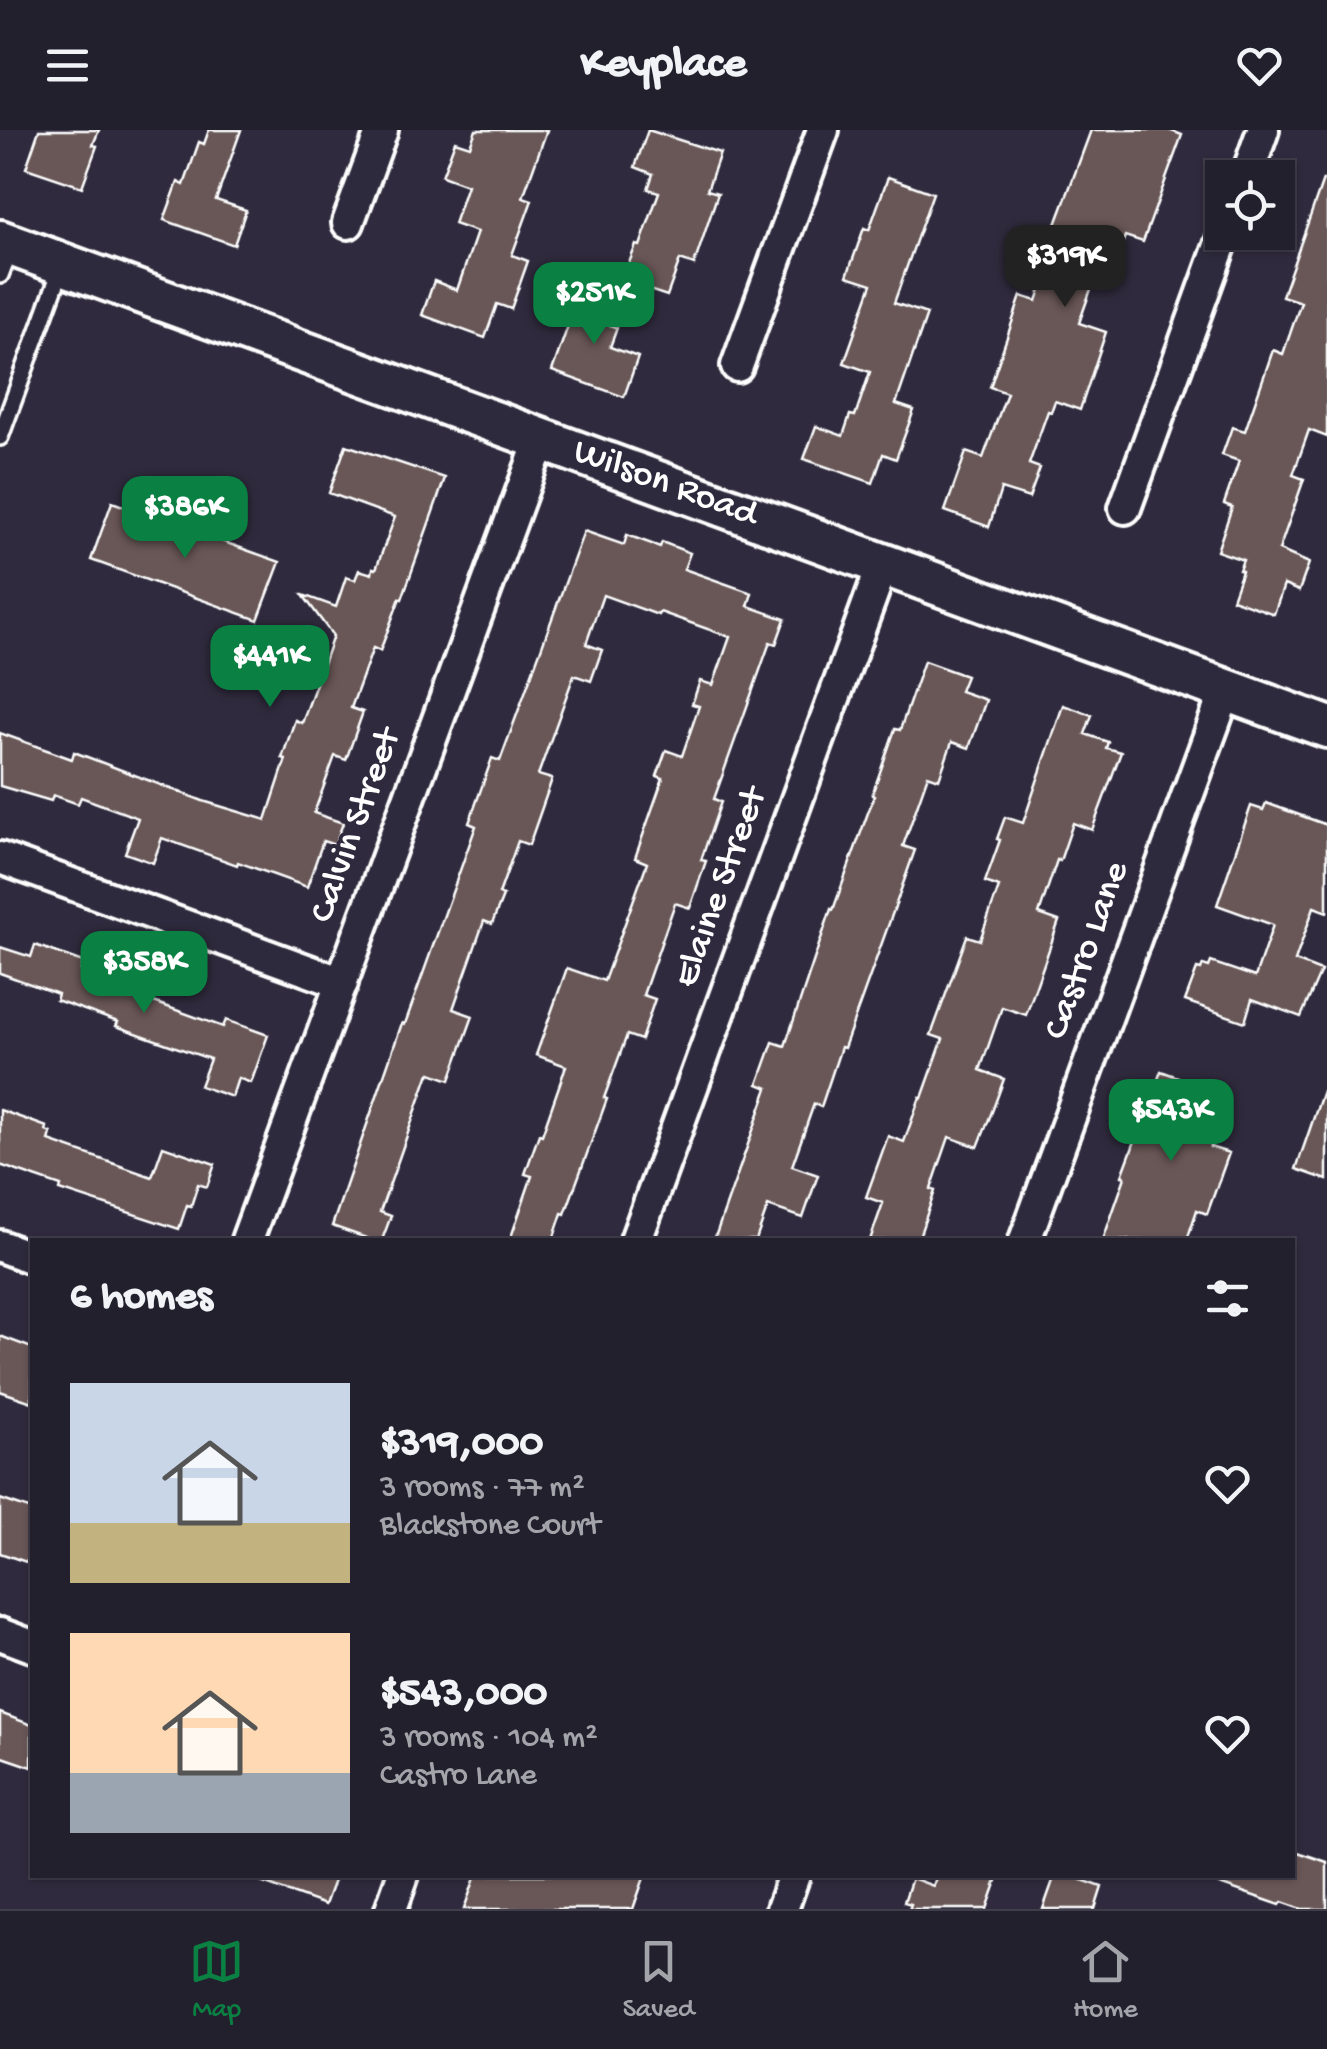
<!DOCTYPE html>
<meta charset="utf-8">
<style>
body{margin:0;font-family:"Gochi Hand",sans-serif;background:#2f2d3a;color:#f1f3f6;height:100vh;display:flex;flex-direction:column;font-size:38px;white-space:nowrap}
*{box-sizing:border-box;margin:0}
p{font-size:32px;color:#a3a3aa}
.icon{flex:none;width:55px;height:55px;fill:none;stroke:currentColor;stroke-width:2;stroke-linecap:round;stroke-linejoin:round}
.map{position:relative;flex:1;overflow:hidden}
.side{position:absolute;left:30px;top:1108px;width:1265px;height:640px;display:flex;flex-direction:column;background:#23202e;border-radius:0px;box-shadow:0 2px 8px #0004,0 0 0 2px #403e4a}
.side>*{flex:none}
.controls{position:absolute;left:1205px;top:30px;display:grid;gap:20px}
.controls a{display:grid;place-items:center;width:90px;height:90px;border-radius:0px;background:#23202e;box-shadow:0 2px 8px #0004,0 0 0 2px #403e4a;font-size:50px}
.price{position:absolute;translate:-50% -85px;padding:0 22px;border-radius:20px;background:#0b8043;color:#fff;font-size:32px;line-height:65px;filter:drop-shadow(0 2px 5px #0008)}
.price::after{content:'';position:absolute;left:50%;top:60px;width:30px;height:22px;margin-left:-15px;background:inherit;clip-path:polygon(0 0,100% 0,50% 100%)}
.price.active{background:#222;color:#fff}
ul{padding:0;list-style:none}
li{display:flex;align-items:center;gap:30px;height:250px;padding:0 40px}
li span{display:grid;place-items:center;flex:none;width:280px;height:200px;border-radius:0px;color:#555}
li>.icon{margin-inline-start:auto}
span .icon{width:120px;height:120px;fill:#fffc;stroke-width:1}
li b{font-size:42px}
h2{display:flex;justify-content:space-between;align-items:center;height:120px;padding:0 40px;font-size:42px}
header{display:flex;justify-content:space-between;align-items:center;height:130px;padding:0 40px;background:#23202e;font-size:45px;font-weight:700}
.tabs{display:flex;justify-content:space-around;align-items:center;height:140px;border-top:2px solid #403e4a;background:#23202e;font-size:28px;color:#a3a3aa}
.tabs a{display:grid;justify-items:center;gap:5px}
.tabs .active{color:#0b8043}
.map>svg:first-child{display:block}
</style>
<header><svg class="icon" aria-label="menu" viewBox="0 0 24 24"><path d="M4 6h16M4 12h16M4 18h16"/></svg>Keyplace<svg class="icon" aria-label="heart" viewBox="0 0 24 24"><path d="M12 20l-8-8c-3-5 5-10 8-4 3-6 11-1 8 4z"/></svg></header>
<div class="map">
<svg width="1327" height="1779" viewBox="0 0 1327 1779">
<rect width="100%" height="100%" fill="#2f2a3d"/>
<filter id="ink" filterUnits="userSpaceOnUse"><feTurbulence type="fractalNoise" baseFrequency=".01" numOctaves="2"/><feDisplacementMap in="SourceGraphic" scale="20" xChannelSelector="R" yChannelSelector="G"/><feConvolveMatrix kernelMatrix="1 2 1 2 8 2 1 2 1" color-interpolation-filters="sRGB"/></filter>
<g filter="url(#ink)">
<g fill="#695757" stroke="#fff" stroke-width="2.5">
<polygon points="39,0 99,0 93,15 97,16 82,57 26,38"/>
<polygon points="209,0 241,0 216,70 246,80 234,115 164,90 178,52 184,55 199,12 204,14"/>
<polygon points="476,0 547,0 523,67 532,70 512,125 528,131 511,179 497,174 485,208 422,185 434,151 457,160 477,102 454,94 467,55 442,46 455,11 470,16"/>
<polygon points="648,0 720,23 707,60 718,63 694,135 680,130 667,166 622,151 636,115 640,116 659,62 648,59 653,44 635,37"/>
<polygon points="1091,0 1169,0 1182,5 1143,112 1125,106 1111,147 1097,142 1079,193 1106,202 1080,280 1055,271 1051,282 1048,281 1029,334 1040,338 1029,368 1001,359 989,397 945,381 966,322 983,328 1007,263 990,257 1021,166 1037,171 1061,102 1054,100"/>
<polygon points="888,47 933,63 894,173 927,184 896,274 914,280 896,329 883,324 873,353 804,329 816,296 843,306 850,285 855,286 870,242 844,233 872,154 847,146 864,98 869,100"/>
<polygon points="1323,50 1327,51 1327,307 1309,300 1293,345 1304,349 1279,420 1309,433 1299,461 1284,455 1274,484 1232,469 1242,441 1239,440 1243,430 1217,421 1232,377 1224,374 1239,331 1222,325 1232,297 1245,301 1273,220 1283,224 1301,172 1282,166"/>
<polygon points="581,159 618,172 610,195 617,198 610,217 638,227 624,267 552,241"/>
<polygon points="346,315 445,348 402,469 400,468 380,521 373,518 351,578 363,582 346,630 335,626 314,683 343,693 335,715 323,711 307,757 238,732 237,735 162,708 153,733 125,723 138,688 81,667 78,674 53,665 51,671 0,656 0,603 72,629 74,622 203,671 266,690 286,629 282,628 295,590 302,593 333,506 303,465 336,477 346,447 355,450 359,440 372,444 373,438 376,439 395,387 329,363"/>
<polygon points="112,372 280,432 258,490 91,430"/>
<polygon points="584,401 624,415 627,405 660,417 662,412 690,423 684,439 752,463 748,476 785,489 776,514 770,512 714,669 721,672 701,730 706,731 690,778 675,773 643,865 655,869 641,910 627,905 604,968 607,969 565,1084 562,1083 553,1110 510,1110 532,1046 525,1044 539,1004 542,1005 566,936 536,925 567,838 604,851 647,733 635,728 663,648 657,646 666,620 682,626 699,576 692,574 700,551 713,555 730,507 660,482 658,485 603,465 586,514 602,520 591,551 574,545 538,645 552,649 529,715 518,711 499,764 503,766 492,794 484,791 453,879 473,886 450,950 431,943 428,946 380,1082 391,1086 382,1110 372,1110 332,1096 402,893 405,894 476,696 469,693 492,628 500,631"/>
<polygon points="924,531 966,546 960,561 986,570 969,618 952,612 939,649 928,645 903,716 915,720 892,785 844,918 841,917 821,977 814,974 792,1036 818,1045 803,1088 768,1076 756,1110 714,1110 768,958 758,954 773,912 785,916 831,779 833,780 874,666 872,665 895,599 900,600"/>
<polygon points="1063,575 1092,585 1085,604 1108,612 1106,618 1121,622 1092,700 1073,693 1060,731 1057,730 1039,784 1059,791 1026,885 1002,877 980,940 1004,949 993,979 978,1017 949,1007 931,1059 935,1061 918,1110 870,1110 883,1073 866,1067 888,1006 904,1012 920,967 922,968 943,909 931,905 967,806 980,810 999,757 985,752 1000,710 997,709 1005,687 1023,693"/>
<polygon points="1266,673 1327,695 1327,782 1314,777 1295,831 1321,841 1301,887 1252,869 1245,892 1185,871 1197,839 1201,840 1203,835 1209,837 1211,832 1255,847 1273,795 1217,775 1251,676 1263,680"/>
<polygon points="35,815 83,832 81,840 103,848 101,853 223,897 226,890 268,905 251,953 238,948 232,967 200,956 210,929 116,896 118,892 56,870 58,864 0,843 0,817 31,827"/>
<polygon points="1161,941 1228,965 1210,1017 1229,1023 1207,1084 1197,1080 1187,1110 1103,1110 1125,1047 1122,1046"/>
<polygon points="1323,961 1327,962 1327,1050 1296,1039"/>
<polygon points="0,980 47,997 46,1001 51,1003 49,1011 152,1047 163,1016 215,1034 207,1057 198,1054 191,1076 187,1075 179,1099 60,1060 61,1056 0,1035"/>
<polygon points="0,1206 32,1218 32,1272 0,1261"/>
<polygon points="0,1369 32,1380 32,1434 0,1423"/>
<polygon points="0,1583 32,1595 32,1637 0,1626"/>
<polygon points="1292,1720 1327,1732 1327,1779 1302,1779 1282,1772 1280,1775 1205,1749 1206,1745 1292,1745"/>
<polygon points="252,1745 336,1745 325,1775 252,1749"/>
<polygon points="476,1745 645,1745 633,1779 464,1779"/>
<polygon points="937,1745 999,1745 987,1779 909,1779 911,1774 904,1772 912,1748 933,1756"/>
<polygon points="1055,1745 1068,1745 1102,1757 1095,1779 1043,1779"/>
</g>
<g fill="none" stroke-linecap="round" stroke-linejoin="round">
<g stroke="#fff" stroke-width="22">
<g id="lane">
<polyline points="0,145 10,119"/>
<polyline points="0,307 62,137"/>
</g>
</g>
<g stroke="#fff" stroke-width="38">
<g id="street">
<polyline points="1246,48 1263,0"/>
<polyline points="348,93 382,0"/>
<polyline points="737,236 823,0"/>
<polyline points="1125,378 1225,102"/>
<polyline points="0,728 342,853"/>
<polyline points="247,1110 541,309"/>
<polyline points="636,1110 883,434"/>
<polyline points="1025,1110 1226,560"/>
<polyline points="0,1116 32,1128"/>
<polyline points="0,1504 32,1516"/>
<polyline points="391,1779 403,1745"/>
<polyline points="782,1779 794,1745"/>
</g>
</g>
<g stroke="#fff" stroke-width="48">
<g id="secondary">
<path id="s1" d="M0 111 1327 597"/>
</g>
</g>
<use href="#lane" stroke="#2f2a3d" stroke-width="15"/>
<use href="#street" stroke="#2f2a3d" stroke-width="30"/>
<use href="#secondary" stroke="#2f2a3d" stroke-width="40"/>
</g>
</g>
<g text-anchor="middle" dominant-baseline="central" stroke-width="8" stroke-linejoin="round" paint-order="stroke">
<g font-size="38" fill="#fff" stroke="#2f2a3d">
<text stroke="none"><textPath href="#s1" startOffset="708">Wilson Road</textPath></text>
<text transform="translate(357 696) rotate(-70)">Calvin Street</text>
<text transform="translate(722 758) rotate(-70)">Elaine Street</text>
<text transform="translate(1088 821) rotate(-70)">Castro Lane</text>
</g>
</g>
</svg>
<div class="controls">
<a><svg class="icon" aria-label="locate" viewBox="0 0 24 24"><circle cx="12" cy="12" r="6"/><path d="M12 2v4M12 18v4M2 12h4M18 12h4"/></svg></a>
</div>
<b class="price active" style="left:1065px;top:180px">$319K</b>
<b class="price" style="left:594px;top:217px">$251K</b>
<b class="price" style="left:185px;top:431px">$386K</b>
<b class="price" style="left:270px;top:580px">$441K</b>
<b class="price" style="left:144px;top:886px">$358K</b>
<b class="price" style="left:1171px;top:1034px">$543K</b>
<section class="side">
<h2>6 homes<svg class="icon" aria-label="filters" viewBox="0 0 24 24"><path d="M4 7h16M4 17h16"/><circle cx="9" cy="7" r="2"/><circle cx="15" cy="17" r="2"/></svg></h2>
<ul>
<li><span style="background:linear-gradient(#c9d6e8 70%,#c2b280 0)"><svg class="icon" aria-label="home" viewBox="0 0 24 24"><path d="M3 11l9-7 9 7M6 9v11h12V9"/></svg></span><div><b>$319,000</b><p>3 rooms · 77 m²</p><p>Blackstone Court</p></div><svg class="icon" aria-label="heart" viewBox="0 0 24 24"><path d="M12 20l-8-8c-3-5 5-10 8-4 3-6 11-1 8 4z"/></svg></li>
<li><span style="background:linear-gradient(#ffd9b3 70%,#9aa5b1 0)"><svg class="icon" aria-label="home" viewBox="0 0 24 24"><path d="M3 11l9-7 9 7M6 9v11h12V9"/></svg></span><div><b>$543,000</b><p>3 rooms · 104 m²</p><p>Castro Lane</p></div><svg class="icon" aria-label="heart" viewBox="0 0 24 24"><path d="M12 20l-8-8c-3-5 5-10 8-4 3-6 11-1 8 4z"/></svg></li>
</ul>
</section>
</div>
<nav class="tabs">
<a class="active"><svg class="icon" aria-label="map" viewBox="0 0 24 24"><path d="M3 6l6-2 6 2 6-2v14l-6 2-6-2-6 2zM9 4v14M15 6v14"/></svg>Map</a>
<a><svg class="icon" aria-label="saved" viewBox="0 0 24 24"><path d="M7 4h10v16l-5-4-5 4z"/></svg>Saved</a>
<a><svg class="icon" aria-label="home" viewBox="0 0 24 24"><path d="M3 11l9-7 9 7M6 9v11h12V9"/></svg>Home</a>
</nav>
